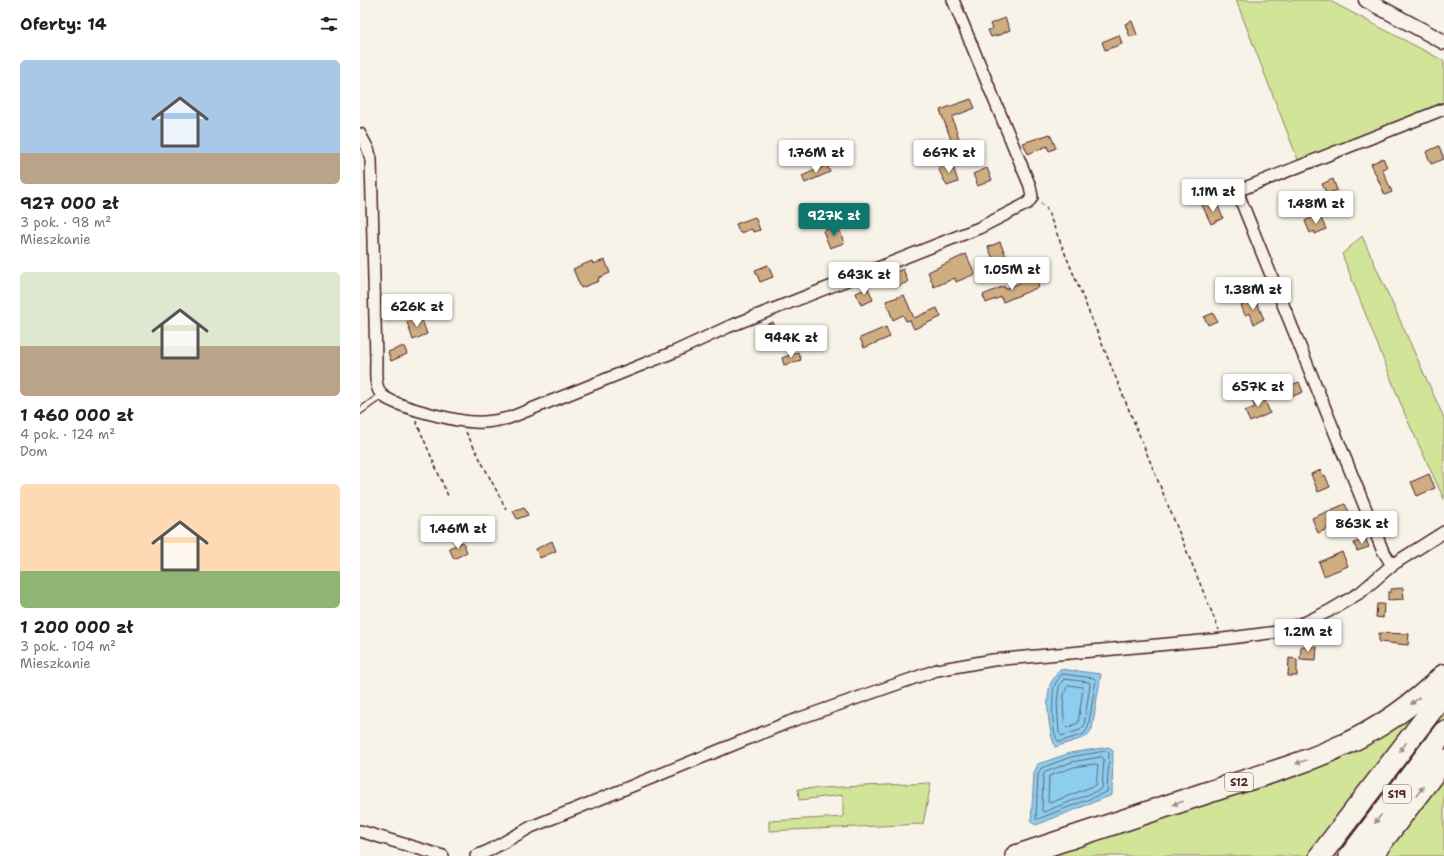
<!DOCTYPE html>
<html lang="pl">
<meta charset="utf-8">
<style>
body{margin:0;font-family:"Shantell Sans",sans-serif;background:#f6f6f6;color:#202124;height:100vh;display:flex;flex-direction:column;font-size:15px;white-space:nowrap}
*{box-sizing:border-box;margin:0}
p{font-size:13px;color:#757577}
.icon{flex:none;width:22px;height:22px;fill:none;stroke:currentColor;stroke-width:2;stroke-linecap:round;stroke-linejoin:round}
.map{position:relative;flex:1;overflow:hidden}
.details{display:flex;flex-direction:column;background:#fff;width:360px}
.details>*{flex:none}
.price{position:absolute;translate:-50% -34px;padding:0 9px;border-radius:4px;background:#fff;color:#222;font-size:13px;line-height:26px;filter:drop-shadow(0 1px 2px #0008)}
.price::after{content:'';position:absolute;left:50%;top:24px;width:12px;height:9px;margin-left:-6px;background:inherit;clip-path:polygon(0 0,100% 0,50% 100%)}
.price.selected{background:#0f766e;color:#fff}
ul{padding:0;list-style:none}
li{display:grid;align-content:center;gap:8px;height:212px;padding:0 20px}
li span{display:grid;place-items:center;height:124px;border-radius:6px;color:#555}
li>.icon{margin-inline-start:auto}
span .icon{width:72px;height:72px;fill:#fffc;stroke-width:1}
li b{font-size:17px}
h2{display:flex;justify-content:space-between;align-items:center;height:48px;padding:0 20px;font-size:17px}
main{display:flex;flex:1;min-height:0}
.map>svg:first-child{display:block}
</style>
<main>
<section class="details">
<h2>Oferty: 14<svg class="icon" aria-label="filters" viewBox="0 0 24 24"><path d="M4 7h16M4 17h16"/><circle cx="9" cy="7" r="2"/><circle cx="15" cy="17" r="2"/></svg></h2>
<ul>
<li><span style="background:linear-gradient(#a9c7e8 75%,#b9a48a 0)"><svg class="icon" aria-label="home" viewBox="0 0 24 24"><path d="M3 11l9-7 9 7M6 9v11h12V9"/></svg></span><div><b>927 000 zł</b><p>3 pok. · 98 m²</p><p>Mieszkanie</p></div></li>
<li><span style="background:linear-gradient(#dfe7d0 60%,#b9a48a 0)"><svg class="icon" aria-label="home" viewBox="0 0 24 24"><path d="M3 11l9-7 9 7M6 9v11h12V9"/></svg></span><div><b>1 460 000 zł</b><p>4 pok. · 124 m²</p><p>Dom</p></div></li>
<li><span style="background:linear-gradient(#ffd9b3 70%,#8fb573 0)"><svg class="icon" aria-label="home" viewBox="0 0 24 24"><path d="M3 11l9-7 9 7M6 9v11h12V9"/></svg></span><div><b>1 200 000 zł</b><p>3 pok. · 104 m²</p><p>Mieszkanie</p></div></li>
</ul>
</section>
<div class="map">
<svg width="1084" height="856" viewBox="0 0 1084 856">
<rect width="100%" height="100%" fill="#f7f3e8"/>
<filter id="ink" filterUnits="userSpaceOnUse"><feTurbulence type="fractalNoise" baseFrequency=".025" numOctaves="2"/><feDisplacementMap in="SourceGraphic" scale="8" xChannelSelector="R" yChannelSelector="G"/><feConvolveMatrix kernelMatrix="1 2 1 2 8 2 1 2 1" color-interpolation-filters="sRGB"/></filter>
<g filter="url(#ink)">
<g fill="#d1e498" stroke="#8e8262">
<polygon points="876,0 968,0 1084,61 1084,102 938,160"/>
<polygon points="1002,236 1084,418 1084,499 1046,417 982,254"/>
<polygon points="1079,690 953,856 672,856 881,789"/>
<polygon points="1084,700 1084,718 979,856 966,856"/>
<polygon points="1084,776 1084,856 1023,856"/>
<polygon points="571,783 563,824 409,831 409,821 483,817 483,795 439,800 438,789"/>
</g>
<g fill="#8dcdee" stroke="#7287a0">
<path d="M700 669 741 674 732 729 726 737 695 747C689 731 685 703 690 685 692 680 697 674 700 669Z"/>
<polygon points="749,747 753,751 752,795 676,825 671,822 674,773 678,764 710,753"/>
</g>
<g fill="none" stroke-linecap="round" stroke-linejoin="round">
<g stroke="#656579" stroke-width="1">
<path d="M702 674 734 678 736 680 728 728 724 734 699 742C691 735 692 698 694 687 695 683 699 678 702 674Z"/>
<polygon points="704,679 729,682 730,684 724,726 720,730 702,736 699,733 697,702 699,687"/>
<path d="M709 685 722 687 723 689 718 723 707 728 705 726C704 716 700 692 709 685Z"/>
<polygon points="747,751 749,753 747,792 678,819 676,819 678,775 681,768 711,757"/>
<polygon points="742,757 744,759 742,789 684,812 682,811 683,776 685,772 712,762"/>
<polygon points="735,764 738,765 736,785 690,803 688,802 689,776 714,767"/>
</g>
</g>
<g fill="#cead81" stroke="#4a1f2b">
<polygon points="645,18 650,30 643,33 643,34 631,37 628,30 632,29 630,24"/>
<polygon points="772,21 777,35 770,37 765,24"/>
<polygon points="759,35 762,44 745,50 742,42"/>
<polygon points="611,99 615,108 592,117 603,151 596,153 580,110"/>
<polygon points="690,134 696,148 689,151 687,146 668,154 663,143"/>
<polygon points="1079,146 1084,159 1071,164 1066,152"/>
<polygon points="1023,158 1027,167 1022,169 1032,192 1025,195 1011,164"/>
<polygon points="592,163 598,182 587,186 578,168"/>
<polygon points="467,165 470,172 445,183 442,176"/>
<polygon points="627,168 632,180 618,186 613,174"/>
<polygon points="973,179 977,190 967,194 962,184"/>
<polygon points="849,202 852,208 858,206 863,218 851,224 842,205"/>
<polygon points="959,214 966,229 955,234 954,231 950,233 945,221"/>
<polygon points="395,217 400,230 393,232 392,229 380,233 376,224"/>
<polygon points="478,225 484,243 470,248 463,231"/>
<polygon points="640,242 648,261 636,266 628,247"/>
<polygon points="606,254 615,274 596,282 595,278 574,287 568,272"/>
<polygon points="245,260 250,273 238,278 239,281 221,288 213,269 232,261 233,264"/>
<polygon points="408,265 413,277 400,282 395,270"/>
<polygon points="543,269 548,282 536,287 531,274"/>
<polygon points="675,277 679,287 643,302 641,297 626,303 623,295 644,286 645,289"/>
<polygon points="508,288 513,300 501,305 496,293"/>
<polygon points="544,295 554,318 577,308 581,317 554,329 550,320 546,321 543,315 533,320 526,301"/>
<polygon points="895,299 904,319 894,324 890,313 885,315 881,305"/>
<polygon points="853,313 857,321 848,325 844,317"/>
<polygon points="61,317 67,334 53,340 47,322"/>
<polygon points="413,322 416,331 413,332 415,336 405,340 400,327"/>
<polygon points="455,327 459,337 444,343 440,332"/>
<polygon points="526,327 530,337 504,348 500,338"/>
<polygon points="44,346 47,354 31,361 28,352"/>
<polygon points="438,352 441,360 424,365 422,358"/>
<polygon points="939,382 943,392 933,396 929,386"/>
<polygon points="902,393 910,413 890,422 885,411 895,407 891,397"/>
<polygon points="961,470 963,476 965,475 970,487 958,492 951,474"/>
<polygon points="1069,474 1075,488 1057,496 1051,482"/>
<polygon points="985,504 992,518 958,533 952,518"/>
<polygon points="164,507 168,515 157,519 153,511"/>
<polygon points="1006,539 1009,547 997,551 994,543"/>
<polygon points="192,541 196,551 180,558 176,549"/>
<polygon points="103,542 107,552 94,559 89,548"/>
<polygon points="982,552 988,566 964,576 959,562"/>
<polygon points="1043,588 1044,599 1028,600 1028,592 1031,592 1031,589"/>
<polygon points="1017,604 1024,604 1023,618 1016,617"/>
<polygon points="1019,633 1049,634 1048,645 1019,642"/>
<polygon points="941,646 957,647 956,660 940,659"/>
<polygon points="929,658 937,659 937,676 928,676"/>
</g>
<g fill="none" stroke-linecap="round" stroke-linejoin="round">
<g stroke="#4a1f2b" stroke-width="8">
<polyline id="service" points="0,411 22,395"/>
</g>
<g stroke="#4a1f2b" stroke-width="14">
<g id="minor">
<path d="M0 134 8 149 11 159 16 360C16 370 14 388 22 395 35 407 98 422 116 422 127 423 138 420 149 418L314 352 368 327 619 228 668 203 672 197 670 186 593 0"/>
<polyline points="1032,565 1022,549 877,191 1084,109"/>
<polyline points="0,831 83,856"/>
<polyline points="116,856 128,851 171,827 429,722 577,670 633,660 863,639 917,632 946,622 969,611 1001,592 1032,565 1084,532"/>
</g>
</g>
<g stroke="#4a1f2b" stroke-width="17">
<polyline id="tertiary" points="1006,0 1084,42"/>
</g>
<g stroke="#4a1f2b" stroke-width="24">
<g id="motorway">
<path d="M656 856C719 835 782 814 846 793 891 778 939 766 983 745 1021 728 1054 704 1084 675"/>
<polyline points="960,856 1084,694"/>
<polyline points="990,856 1084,732"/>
<polyline points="1011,856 1084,760"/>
</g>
</g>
<g stroke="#4a1f2b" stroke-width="1.5" stroke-dasharray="4 3" stroke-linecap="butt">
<polyline points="680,203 686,207 859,630"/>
<polyline points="56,421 88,496"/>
<polyline points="106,432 146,509"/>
</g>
<use href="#service" stroke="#f7f3e8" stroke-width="5.5"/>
<use href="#minor" stroke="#f7f3e8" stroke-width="11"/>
<use href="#tertiary" stroke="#f7f3e8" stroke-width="14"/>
<use href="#motorway" stroke="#f7f3e8" stroke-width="21"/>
</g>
<defs><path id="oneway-solid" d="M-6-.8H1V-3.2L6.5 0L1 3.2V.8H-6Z"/></defs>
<g fill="#a0898a">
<use href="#oneway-solid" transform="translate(1055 701) rotate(142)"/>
<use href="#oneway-solid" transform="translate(1043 747) rotate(127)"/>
<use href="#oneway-solid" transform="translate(941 762) rotate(161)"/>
<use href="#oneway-solid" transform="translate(1060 791) rotate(-53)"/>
<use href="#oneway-solid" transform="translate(818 803) rotate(162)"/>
<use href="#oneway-solid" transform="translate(1018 819) rotate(127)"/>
</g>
</g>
<g text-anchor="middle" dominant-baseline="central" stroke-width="3" stroke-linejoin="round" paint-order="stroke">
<g fill="#f7f3e8" stroke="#7e5f64" stroke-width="1">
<rect x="865" y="773" width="28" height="18" rx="3"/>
<rect x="1023" y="785" width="28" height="18" rx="3"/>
</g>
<g font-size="11" font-weight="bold" fill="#4a1f2b">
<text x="879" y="782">S12</text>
<text x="1037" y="794">S19</text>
</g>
</g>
</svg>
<b class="price" style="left:456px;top:174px">1.76M zł</b>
<b class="price" style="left:589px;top:174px">667K zł</b>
<b class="price" style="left:853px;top:213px">1.1M zł</b>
<b class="price" style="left:956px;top:225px">1.48M zł</b>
<b class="price selected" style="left:474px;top:237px">927K zł</b>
<b class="price" style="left:652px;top:291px">1.05M zł</b>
<b class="price" style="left:504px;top:296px">643K zł</b>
<b class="price" style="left:893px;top:311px">1.38M zł</b>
<b class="price" style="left:57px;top:328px">626K zł</b>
<b class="price" style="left:431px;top:359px">944K zł</b>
<b class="price" style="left:898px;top:408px">657K zł</b>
<b class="price" style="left:1002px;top:545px">863K zł</b>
<b class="price" style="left:98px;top:550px">1.46M zł</b>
<b class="price" style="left:948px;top:653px">1.2M zł</b>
</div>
</main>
